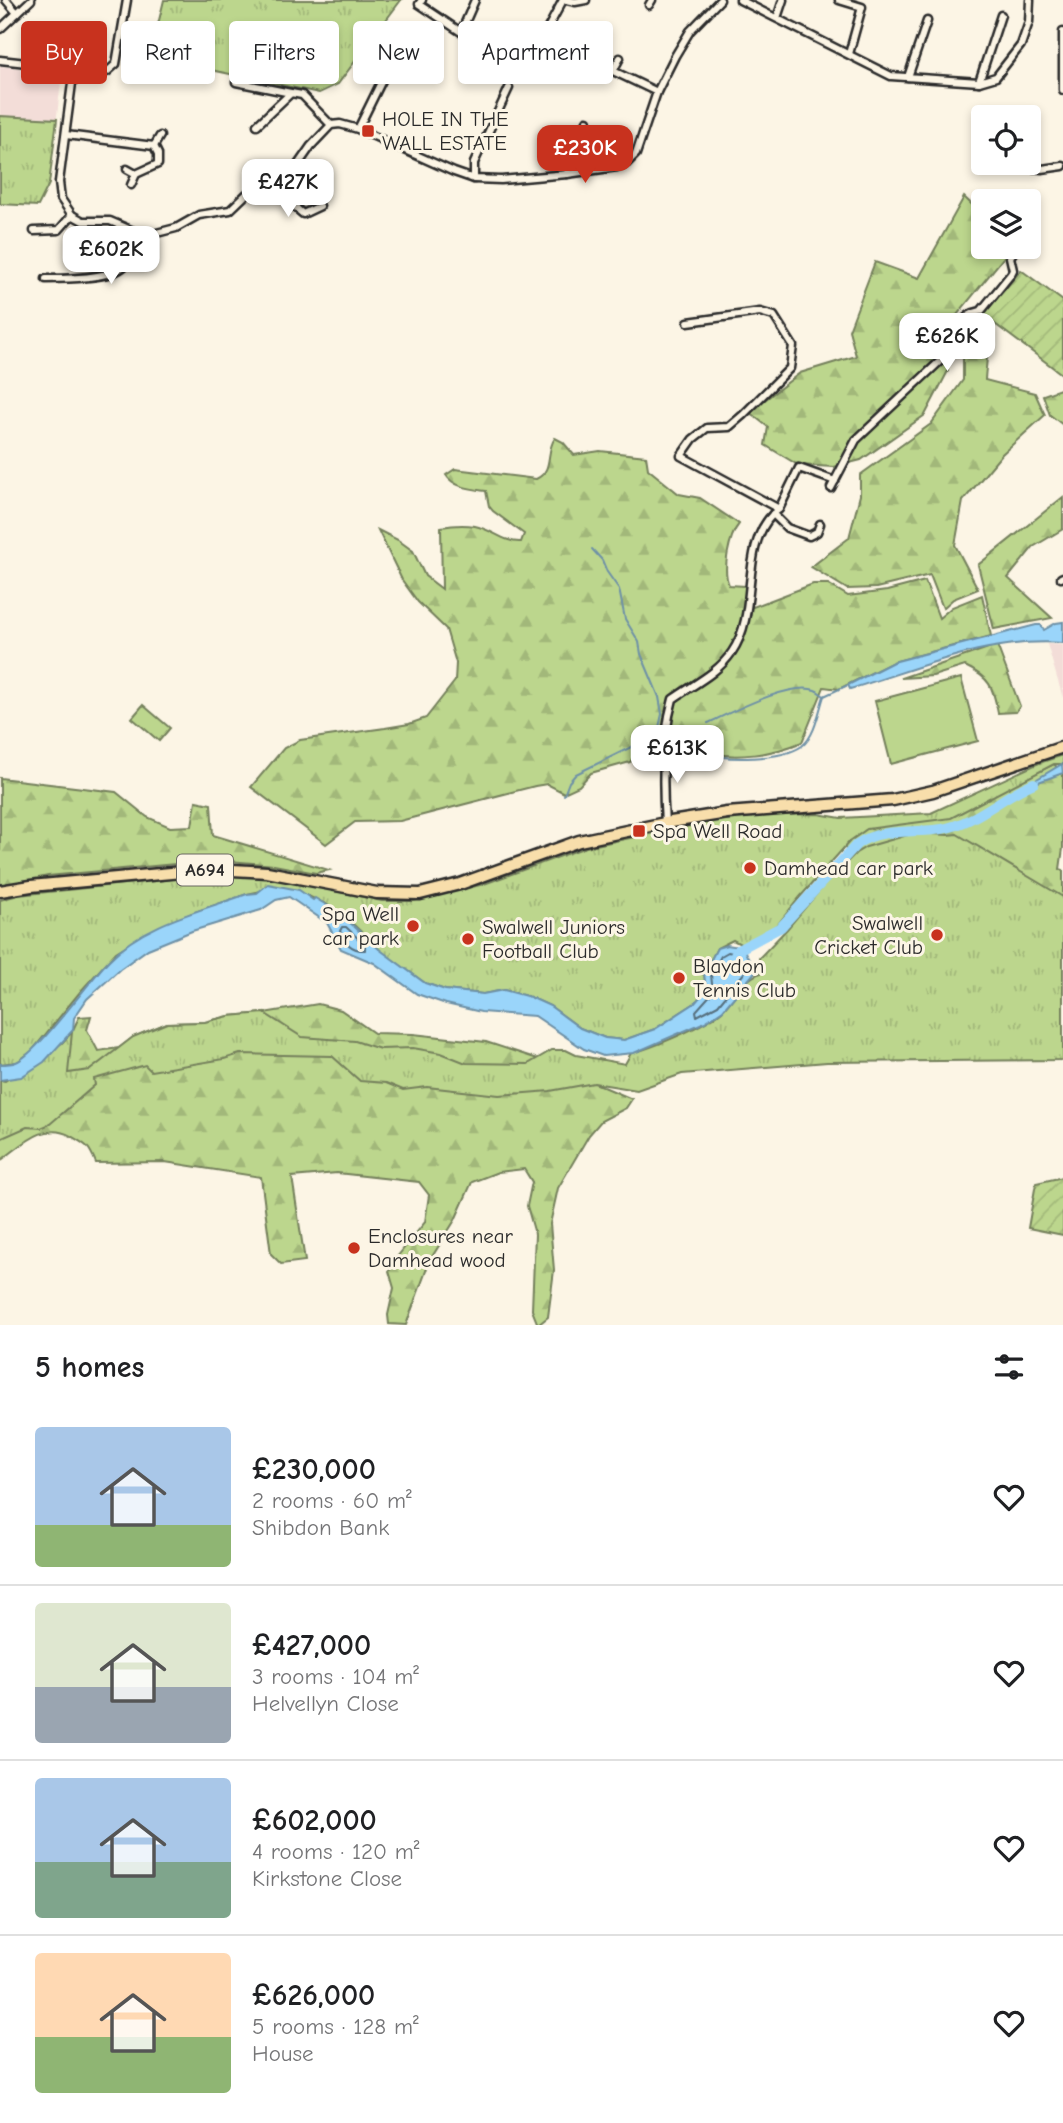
<!DOCTYPE html>
<meta charset="utf-8">
<style>
body{margin:0;font-family:"Comic Neue",sans-serif;background:#f6f6f6;color:#202124;height:100vh;display:flex;flex-direction:column;font-size:26px;white-space:nowrap}
*{box-sizing:border-box;margin:0}
p{font-size:23px;color:#757577}
.icon{flex:none;width:38px;height:38px;fill:none;stroke:currentColor;stroke-width:2;stroke-linecap:round;stroke-linejoin:round}
.map{position:relative;height:1325px;overflow:hidden}
.sheet{display:flex;flex-direction:column;background:#fff;flex:1}
.sheet>*{flex:none}
.hud{position:absolute;left:21px;top:21px;width:700px;height:63px;display:flex;gap:14px}
.tools{position:absolute;left:971px;top:105px;display:grid;gap:14px}
.tools a{display:grid;place-items:center;width:70px;height:70px;border-radius:7px;background:#fff;box-shadow:0 4px 10px #0003;font-size:35px}
.price{position:absolute;translate:-50% -60px;padding:0 16px;border-radius:14px;background:#fff;color:#222;font-size:23px;line-height:46px;filter:drop-shadow(0 2px 4px #0008)}
.price::after{content:'';position:absolute;left:50%;top:42px;width:21px;height:16px;margin-left:-10px;background:inherit;clip-path:polygon(0 0,100% 0,50% 100%)}
.price.current{background:#c8321e;color:#fff}
ul{padding:0;list-style:none}
li{display:flex;align-items:center;gap:21px;height:175px;padding:0 35px}
li+li{border-top:2px solid #e0e0e0}
li span{display:grid;place-items:center;flex:none;width:196px;height:140px;border-radius:7px;color:#555}
li>.icon{margin-inline-start:auto}
span .icon{width:84px;height:84px;fill:#fffc;stroke-width:1}
li b{font-size:30px}
h2{display:flex;justify-content:space-between;align-items:center;height:84px;padding:0 35px;font-size:30px}
.tag{padding:0 24px;border-radius:7px;background:#fff;box-shadow:0 4px 10px #0003;font-size:24px;line-height:63px}
.tag.current{background:#c8321e;color:#fff}
.map>svg:first-child{display:block}
</style>
<div class="map">
<svg width="1063" height="1325" viewBox="0 0 1063 1325">
<defs>
<pattern id="forest-firs" width="22" height="20" patternUnits="userSpaceOnUse" patternTransform="scale(1.75)"><rect width="22" height="20" fill="#bcd68d"/><path d="M5 1l3.5 6h-7zM16 11l3.5 6h-7z" fill="#a2b87a"/></pattern>
<pattern id="park-tufts" width="24" height="20" patternUnits="userSpaceOnUse" patternTransform="scale(1.75)"><rect width="24" height="20" fill="#bcd68d"/><path d="M3 7l-1-3M5 7V3M7 7l1-3M15 17l-1-3M17 17v-4M19 17l1-3" fill="none" stroke="#a2b87a"/></pattern>
<pattern id="garden-furrows" width="10" height="10" patternUnits="userSpaceOnUse" patternTransform="scale(1.75)"><rect width="10" height="10" fill="#bcd68d"/><path d="M-1 1l2-2M0 10L10 0M9 11l2-2" fill="none" stroke="#a2b87a"/></pattern>
</defs>
<rect width="100%" height="100%" fill="#fcf5e5"/>
<filter id="ink" filterUnits="userSpaceOnUse"><feTurbulence type="fractalNoise" baseFrequency=".0143" numOctaves="2"/><feDisplacementMap in="SourceGraphic" scale="14" xChannelSelector="R" yChannelSelector="G"/><feConvolveMatrix kernelMatrix="1 2 1 2 8 2 1 2 1" color-interpolation-filters="sRGB"/></filter>
<g filter="url(#ink)">
<g fill="#f3ddd8">
<polygon points="0,66 62,73 49,184 38,206 0,204"/>
<polygon points="1047,644 1063,645 1063,698"/>
</g>
<g fill="#bcd68d" stroke="#74805c" stroke-width="2">
<polygon points="961,678 978,741 891,764 875,701"/>
<polygon points="143,705 170,728 159,741 132,718"/>
</g>
<g fill="url(#forest-firs)" stroke="#74805c" stroke-width="2">
<polygon points="964,197 983,215 984,247 1012,247 948,326 948,371 925,415 861,460 834,467 798,465 765,445 768,427 749,412 800,373 856,356 849,330 875,262 919,278"/>
<path d="M971 320C995 336 986 355 985 380L1035 393 1045 415 1002 454 963 501 955 545 978 589 953 599 943 608 930 575 876 588 847 589 811 567 849 538 860 495V475L931 424 963 380V333Z"/>
<polygon points="1060,389 1063,391 1063,425 1050,415 1043,395"/>
<path d="M555 438 563 442 574 455 600 451 646 456 648 469 679 494 700 498 739 524C729 536 722 570 729 585L745 586 753 607 813 584H828L848 596 887 591 925 581 939 618 952 607 982 595 991 636 893 662 839 689 824 687 802 742C777 753 731 762 705 750 700 748 697 743 692 740 684 734 670 733 661 730L630 762 591 773 579 786 564 793 547 784 535 786 400 821 355 822 326 844 251 787 284 748 300 740 385 728 409 724 426 718 455 681 456 663 446 629 418 602 402 580 378 530 398 540 413 551 425 576 442 589 441 527C452 525 463 524 475 526 491 529 505 543 521 542L524 534 493 511 489 506 486 491C472 489 454 488 446 475L455 469 536 479C554 471 545 452 555 438Z"/>
<polygon points="1063,497 1063,529 1033,547 1008,578 1052,618 994,629 978,565"/>
<path d="M997 645 1020 706 1016 712 998 713C993 686 990 678 965 666L933 676 901 678Z"/>
<polygon points="1054,764 1063,774 1063,848 1060,869 1063,870 1063,914 855,857 831,836 840,825 954,812"/>
<polygon points="0,778 116,792 147,817 170,827 192,826 196,801 211,804 213,835 329,870 316,873 274,865 218,860 48,876 0,886"/>
<path d="M318 1004 341 1010 374 1033 413 1034 486 1042 541 1060 632 1099 626 1108 601 1121 589 1135 558 1188 550 1224 554 1270 548 1317 538 1325 532 1310 535 1234 527 1206 532 1182 524 1169 498 1172 472 1182 455 1220 430 1260 406 1325 389 1324 388 1315 394 1288 389 1271 397 1257 425 1222 429 1195 419 1182 337 1173 292 1177 305 1261 281 1264 271 1254 261 1177 165 1162 96 1163C89 1146 87 1145 71 1136 43 1121 23 1145 0 1161V1080L5 1081 62 1043 73 1030 79 1017 91 1016 87 1030 98 1051 119 1048 133 1037 167 1023 205 1022 229 1016 264 1013Z"/>
</g>
<g fill="url(#park-tufts)" stroke="#74805c" stroke-width="2">
<polygon points="164,0 401,0 338,84 319,93 150,57"/>
<polygon points="0,116 57,119 49,184 38,206 0,204"/>
<polygon points="1063,755 1063,764 1054,764 951,818 867,829 850,841 800,897 779,923 746,947 733,940 717,948 704,973 706,990 695,1003 655,1029 624,1040 605,1038 580,1028 550,1006 530,997 504,990 483,994 445,990 425,983 382,952 354,925 326,904 306,895 261,891 247,894 192,913 145,934 116,952 80,992 32,1051 17,1062 0,1064 0,900 18,895 221,874 260,875 382,901 414,901 484,884 586,847 708,822 773,815 818,814 841,818 931,813 1039,763"/>
<path d="M915 833 948 835 957 834 1063 897V1060L827 1062 682 1074 637 1090 594 1083 550 1091 499 1095 427 1087 403 1090 386 1083 360 1081 332 1056 240 1054 224 1059 151 1071 145 1065 94 1079 95 1085 50 1124 41 1128 27 1127 0 1139V1080L5 1081 62 1043 72 1032 68 1073 90 1070 133 1037 167 1023 205 1022 229 1016 264 1013 302 1037 355 1041 380 1049 413 1048 441 1053 466 1063 528 1064 552 1050H566L576 1055 625 1064 631 1053C652 1048 705 1026 722 1011 735 999 743 978 761 973L759 958 787 929 825 884 856 853 866 847Z"/>
</g>
<g fill="url(#garden-furrows)" stroke="#74805c" stroke-width="2">
<polygon points="1021,270 1063,301 1063,375 983,315"/>
<polygon points="1063,1177 1063,1235 1028,1228 1036,1183"/>
</g>
<g fill="#9ad5fa" stroke="#6e91a7" stroke-width="2">
<path d="M1063 622V643C988 637 920 668 850 689L848 685 893 662 1036 625H1041L1044 630 1056 623Z"/>
<polygon points="1062,764 1063,773 1022,788"/>
<path d="M268 884 299 890 313 900 315 898 338 912 379 949 425 983 445 990 483 994 504 990 530 997 550 1006 580 1028 605 1038 624 1040 655 1029 695 1003 706 990 704 973 717 948 727 945 746 948 745 952 755 972 723 1010 705 1022 634 1053 603 1056 584 1049 535 1016 481 1012 446 1004 417 994 374 963 341 949 327 923 289 897 276 900 261 910 192 931 148 949 120 969 87 999 74 1018 73 1030 44 1062 21 1077 0 1080V1064C5 1064 11 1064 16 1062 38 1053 88 982 109 960 144 923 201 911 247 894L257 893Z"/>
</g>
<g fill="none" stroke-linecap="round" stroke-linejoin="round">
<g stroke="#576f7e" stroke-width="2">
<path d="M342 927H346L365 945V950C351 951 345 942 340 931Z"/>
<polygon points="728,952 737,954 745,972 718,1005 697,1016 696,1011 713,992 711,975 721,956"/>
</g>
<g stroke="#6e91a7" stroke-width="2">
<polyline points="592,549 602,560 607,572 619,589 625,619 639,642 641,654 659,697 662,714 658,732"/>
<path d="M708 723C732 712 791 681 815 690 818 691 821 694 824 696"/>
<path d="M669 737C676 739 684 741 690 744 695 746 699 751 704 753 726 761 782 760 802 746 815 736 819 711 824 696L848 685"/>
<polyline points="564,795 569,782 576,774 658,734 664,736"/>
</g>
<path stroke="#9ad5fa" stroke-width="10" d="M735 955 738 950 781 927 857 844C882 827 913 834 942 829 976 823 1002 796 1034 783"/>
<g stroke="#2b2b2b" stroke-width="11">
<g id="minor">
<polyline points="6,0 17,13"/>
<polyline points="422,0 419,4 461,32 475,0"/>
<polyline points="566,0 575,2 586,0"/>
<polyline points="740,0 891,76 979,82 996,77 1021,45 1029,22 1030,0"/>
<polyline points="839,0 862,7 849,54"/>
<polyline points="649,5 652,0"/>
<polyline points="777,18 783,0"/>
<polyline points="0,29 31,0"/>
<polyline points="1063,32 1063,90"/>
<polyline points="540,43 563,0"/>
<polyline points="620,58 613,71 657,92"/>
<polyline points="0,60 107,72 116,64 127,0"/>
<polyline points="74,68 59,182 61,199 72,215 83,221 110,221 145,236 176,228 199,215 230,210 257,184 295,169 311,146 331,125 340,124 358,129 454,172 474,179 501,180 567,174 617,167 627,163 636,154 657,92 675,56 690,31 720,0"/>
<polyline points="908,77 927,21"/>
<polyline points="236,82 291,93"/>
<polyline points="979,82 1001,15"/>
<polyline points="257,125 291,93 302,95 331,125"/>
<polyline points="358,129 393,58"/>
<polyline points="66,135 154,146 160,136"/>
<polyline points="992,164 1042,169 1063,166"/>
<polyline points="127,169 136,174 131,185"/>
<polyline points="136,174 158,164 158,154 154,146"/>
<polyline points="567,174 570,157 587,121"/>
<polyline points="281,175 297,209 303,214 320,206"/>
<polyline points="474,179 474,163 509,88"/>
<polyline points="34,231 59,230 72,215"/>
<path d="M46 279C64 279 111 279 124 266 131 259 134 244 137 235"/>
<polyline points="688,322 760,312 774,316 793,346 790,368 743,415 729,427 707,428 693,439 681,456 779,509 773,514"/>
<path d="M831 488 856 440 954 348C958 330 960 315 981 311L1011 274 1013 270 1010 257 1017 247"/>
<polyline points="779,509 799,468 835,481"/>
<polyline points="1061,578 1063,577"/>
<path d="M665 823C662 782 662 738 673 699 694 684 717 674 732 652 760 611 739 548 773 514L787 528 809 536 817 532 820 524"/>
</g>
</g>
<g stroke="#2b2b2b" stroke-width="15">
<polyline id="primary" points="0,891 31,886 214,869 267,872 377,893 420,894 460,884 579,841 665,823 727,813 893,800 933,791 1063,747"/>
</g>
<use href="#minor" stroke="#fcf5e5" stroke-width="6"/>
<use href="#primary" stroke="#f8deab" stroke-width="10"/>
</g>
</g>
<g fill="#c8321e" stroke="#fcf5e5" stroke-width="2.5">
<rect x="361" y="124" width="14" height="14" rx="3.5"/>
<rect x="632" y="824" width="14" height="14" rx="3.5"/>
<circle cx="750" cy="868" r="7"/>
<circle cx="413" cy="926" r="7"/>
<circle cx="937" cy="935" r="7"/>
<circle cx="468" cy="939" r="7"/>
<circle cx="679" cy="978" r="7"/>
<circle cx="354" cy="1248" r="7"/>
</g>
<g text-anchor="middle" dominant-baseline="central" stroke-width="6" stroke-linejoin="round" paint-order="stroke">
<rect fill="#fcf5e5" stroke="#6a6863" stroke-width="2" x="177" y="854.5" width="56" height="31" rx="5"/>
<g font-size="19" font-weight="bold" fill="#2b2b2b">
<text x="205" y="870">A694</text>
</g>
<g font-size="21" fill="#2b2b2b" stroke="#fcf5e5" text-anchor="start">
<text x="382" y="119">HOLE IN THE<tspan x="382" dy="24">WALL ESTATE</tspan></text>
<text x="653" y="831">Spa Well Road</text>
<text x="764" y="868">Damhead car park</text>
<text x="399" y="914" text-anchor="end">Spa Well<tspan x="399" dy="24">car park</tspan></text>
<text x="923" y="923" text-anchor="end">Swalwell<tspan x="923" dy="24">Cricket Club</tspan></text>
<text x="482" y="927">Swalwell Juniors<tspan x="482" dy="24">Football Club</tspan></text>
<text x="693" y="966">Blaydon<tspan x="693" dy="24">Tennis Club</tspan></text>
<text x="368" y="1236">Enclosures near<tspan x="368" dy="24">Damhead wood</tspan></text>
</g>
</g>
</svg>
<div class="tools">
<a><svg class="icon" aria-label="locate" viewBox="0 0 24 24"><circle cx="12" cy="12" r="6"/><path d="M12 2v4M12 18v4M2 12h4M18 12h4"/></svg></a>
<a><svg class="icon" aria-label="layers" viewBox="0 0 24 24"><path d="M12 4l9 5-9 5-9-5zM3 14l9 5 9-5"/></svg></a>
</div>
<b class="price current" style="left:585px;top:185px">£230K</b>
<b class="price" style="left:288px;top:219px">£427K</b>
<b class="price" style="left:111px;top:286px">£602K</b>
<b class="price" style="left:947px;top:373px">£626K</b>
<b class="price" style="left:677px;top:785px">£613K</b>
<div class="hud">
<a class="tag current">Buy</a>
<a class="tag">Rent</a>
<a class="tag">Filters</a>
<a class="tag">New</a>
<a class="tag">Apartment</a>
</div>
</div>
<section class="sheet">
<h2>5 homes<svg class="icon" aria-label="filters" viewBox="0 0 24 24"><path d="M4 7h16M4 17h16"/><circle cx="9" cy="7" r="2"/><circle cx="15" cy="17" r="2"/></svg></h2>
<ul>
<li><span style="background:linear-gradient(#a9c7e8 70%,#8fb573 0)"><svg class="icon" aria-label="home" viewBox="0 0 24 24"><path d="M3 11l9-7 9 7M6 9v11h12V9"/></svg></span><div><b>£230,000</b><p>2 rooms · 60 m²</p><p>Shibdon Bank</p></div><svg class="icon" aria-label="heart" viewBox="0 0 24 24"><path d="M12 20l-8-8c-3-5 5-10 8-4 3-6 11-1 8 4z"/></svg></li>
<li><span style="background:linear-gradient(#dfe7d0 60%,#9aa5b1 0)"><svg class="icon" aria-label="home" viewBox="0 0 24 24"><path d="M3 11l9-7 9 7M6 9v11h12V9"/></svg></span><div><b>£427,000</b><p>3 rooms · 104 m²</p><p>Helvellyn Close</p></div><svg class="icon" aria-label="heart" viewBox="0 0 24 24"><path d="M12 20l-8-8c-3-5 5-10 8-4 3-6 11-1 8 4z"/></svg></li>
<li><span style="background:linear-gradient(#a9c7e8 60%,#7fa58c 0)"><svg class="icon" aria-label="home" viewBox="0 0 24 24"><path d="M3 11l9-7 9 7M6 9v11h12V9"/></svg></span><div><b>£602,000</b><p>4 rooms · 120 m²</p><p>Kirkstone Close</p></div><svg class="icon" aria-label="heart" viewBox="0 0 24 24"><path d="M12 20l-8-8c-3-5 5-10 8-4 3-6 11-1 8 4z"/></svg></li>
<li><span style="background:linear-gradient(#ffd9b3 60%,#8fb573 0)"><svg class="icon" aria-label="home" viewBox="0 0 24 24"><path d="M3 11l9-7 9 7M6 9v11h12V9"/></svg></span><div><b>£626,000</b><p>5 rooms · 128 m²</p><p>House</p></div><svg class="icon" aria-label="heart" viewBox="0 0 24 24"><path d="M12 20l-8-8c-3-5 5-10 8-4 3-6 11-1 8 4z"/></svg></li>
</ul>
</section>
